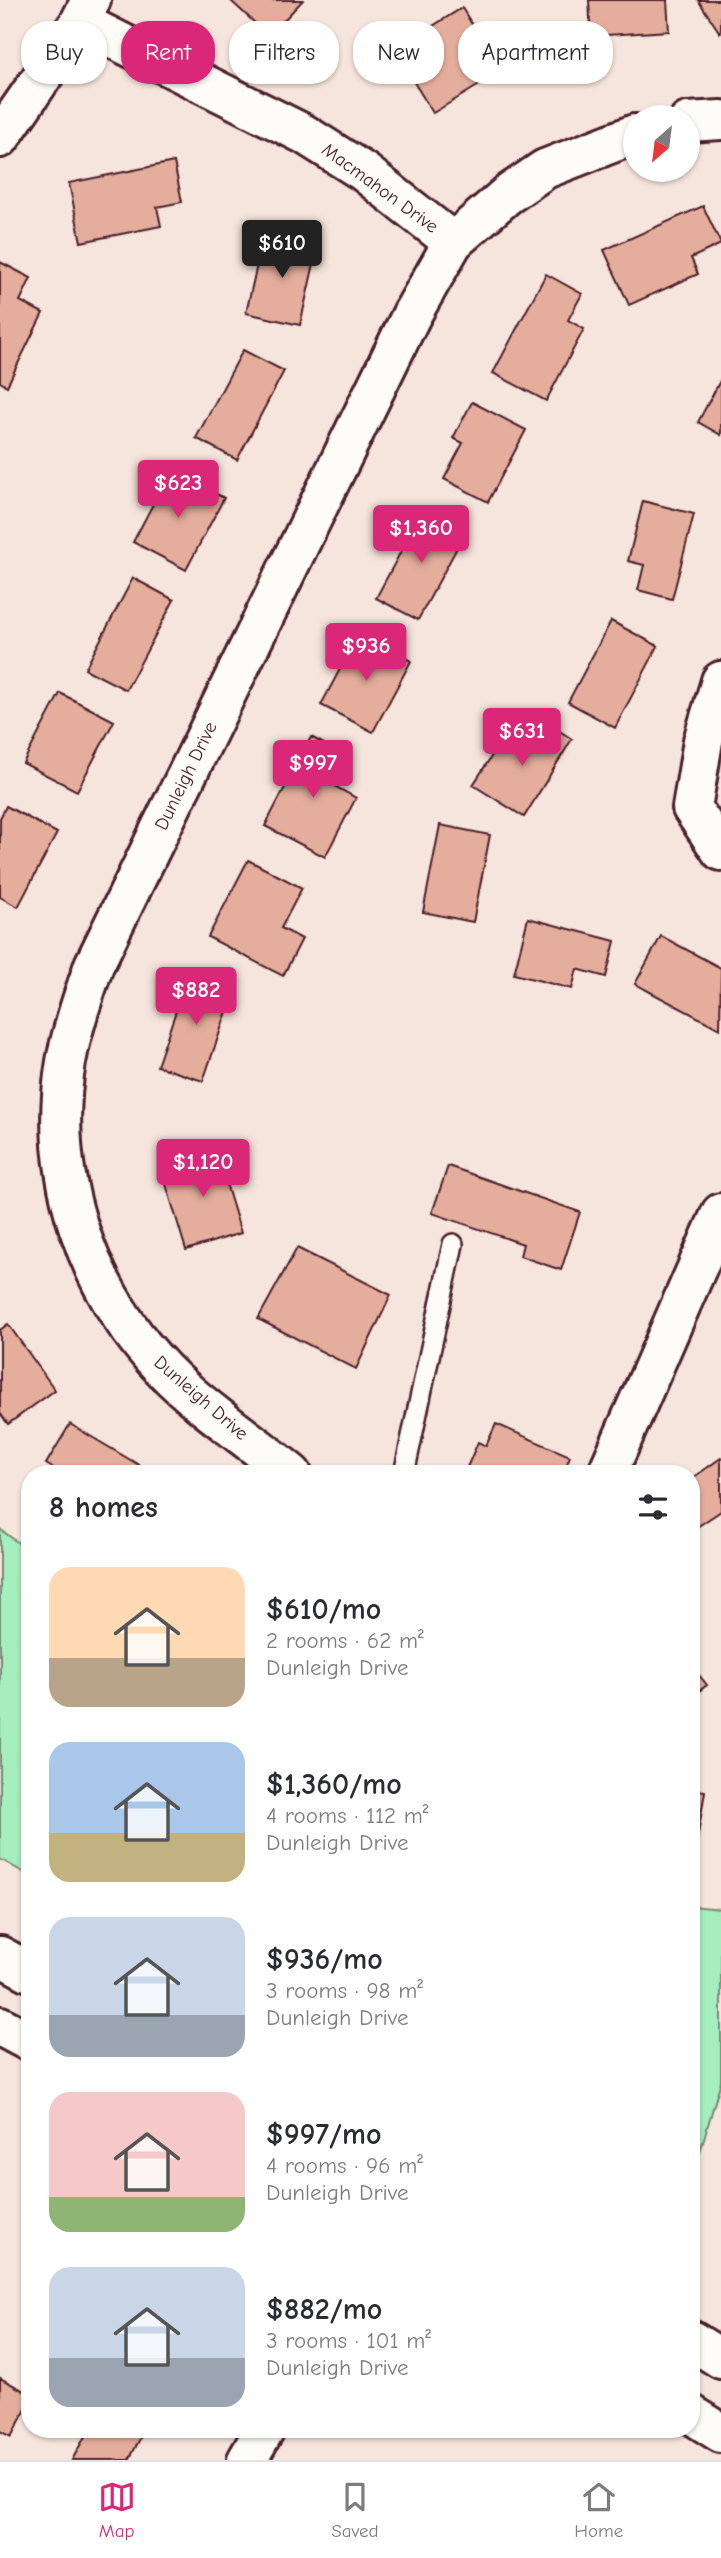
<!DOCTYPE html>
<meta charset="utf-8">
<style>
body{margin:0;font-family:"Comic Neue",sans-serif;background:#f2f2f3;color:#2b2b33;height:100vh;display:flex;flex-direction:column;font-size:26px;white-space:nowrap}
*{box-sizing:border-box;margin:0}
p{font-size:23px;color:#7c7c81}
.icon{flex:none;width:38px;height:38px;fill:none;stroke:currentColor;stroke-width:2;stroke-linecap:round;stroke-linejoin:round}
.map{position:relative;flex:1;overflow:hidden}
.drawer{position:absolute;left:21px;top:1465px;width:679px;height:973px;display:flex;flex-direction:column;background:#fff;border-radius:28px;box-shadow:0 2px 5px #0004}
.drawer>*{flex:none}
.top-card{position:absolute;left:21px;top:21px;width:679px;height:63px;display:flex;gap:14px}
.needle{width:46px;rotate:208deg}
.fabs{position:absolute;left:623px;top:105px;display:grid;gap:14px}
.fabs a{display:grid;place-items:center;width:77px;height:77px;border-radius:50%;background:#fff;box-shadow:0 2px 5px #0004;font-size:35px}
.price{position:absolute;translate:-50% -60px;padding:0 16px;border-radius:7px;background:#db2777;color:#fff;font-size:23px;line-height:46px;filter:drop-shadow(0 2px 4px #0008)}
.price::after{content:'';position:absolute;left:50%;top:42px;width:21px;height:16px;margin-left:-10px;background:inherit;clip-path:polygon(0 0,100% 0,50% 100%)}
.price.current{background:#222;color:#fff}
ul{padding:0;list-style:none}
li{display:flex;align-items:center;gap:21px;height:175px;padding:0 28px}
li span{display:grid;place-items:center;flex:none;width:196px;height:140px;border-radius:21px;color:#555}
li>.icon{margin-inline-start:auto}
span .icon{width:84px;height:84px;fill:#fffc;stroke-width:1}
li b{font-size:30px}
h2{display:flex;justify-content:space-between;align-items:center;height:84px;padding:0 28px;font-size:30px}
.pill{padding:0 24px;border-radius:28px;background:#fff;box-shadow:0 2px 5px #0004;font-size:24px;line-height:63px}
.pill.current{background:#db2777;color:#fff}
.menu{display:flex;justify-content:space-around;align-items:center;height:98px;border-top:2px solid #e1e1e2;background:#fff;font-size:19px;color:#7c7c81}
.menu a{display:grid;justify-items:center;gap:4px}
.menu .current{color:#db2777}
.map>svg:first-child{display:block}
</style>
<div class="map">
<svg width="721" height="2460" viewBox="0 0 721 2460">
<rect width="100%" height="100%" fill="#f6e5dc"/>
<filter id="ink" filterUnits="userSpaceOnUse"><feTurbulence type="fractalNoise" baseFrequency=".0143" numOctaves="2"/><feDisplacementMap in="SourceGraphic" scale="14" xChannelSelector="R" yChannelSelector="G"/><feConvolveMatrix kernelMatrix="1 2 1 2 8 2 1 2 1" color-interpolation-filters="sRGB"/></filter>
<g filter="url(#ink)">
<g fill="#a5efbe" stroke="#788774" stroke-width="2">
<polygon points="0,1529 30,1552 30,1876 0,1859"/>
<polygon points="691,1906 721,1909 721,2081 691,2182"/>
</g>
<g fill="#e5ae9c" stroke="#4a1f2b" stroke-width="2">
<polygon points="230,0 303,0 269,36"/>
<polygon points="589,0 667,0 669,31 591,36"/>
<polygon points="698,0 721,0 721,32 720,33"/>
<polygon points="462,8 501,72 433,113 394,50"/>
<polygon points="174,162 182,202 157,207 161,226 81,242 69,183"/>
<polygon points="703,206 721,244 691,258 698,274 629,305 604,250"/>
<polygon points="264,234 318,246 300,325 246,313"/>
<polygon points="0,262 31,278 20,301 43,313 7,386 0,382"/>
<polygon points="546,274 582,294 568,320 584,329 546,401 493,373"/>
<polygon points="243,350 284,371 237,460 196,438"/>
<polygon points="721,379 721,435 698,422"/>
<polygon points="472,402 526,430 488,502 444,479 463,443 453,438"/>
<polygon points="171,470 224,498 186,570 133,542"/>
<polygon points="643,501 694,514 672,599 638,590 644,565 628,561"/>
<polygon points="423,510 465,533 418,620 376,598"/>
<polygon points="133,578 174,600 126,690 85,669"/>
<polygon points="611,621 658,646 615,728 568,702"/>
<polygon points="359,633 411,661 373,732 321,705"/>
<polygon points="60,693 114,721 77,791 23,763"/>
<polygon points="544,721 572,739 524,817 473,785 507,732 528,745"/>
<polygon points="311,737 346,756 331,784 356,798 325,857 265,826"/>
<polygon points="6,806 57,833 18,907 0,897 0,818"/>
<polygon points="440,825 490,835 473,922 423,912"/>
<polygon points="248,860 302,888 281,928 302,939 283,976 208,937"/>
<polygon points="528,918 615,941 606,977 577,969 572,989 514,974"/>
<polygon points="661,936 721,968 720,1029 635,984"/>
<polygon points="189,973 235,988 203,1081 157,1066"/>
<polygon points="232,1150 238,1173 224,1177 241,1233 186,1250 162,1171"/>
<polygon points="448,1166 580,1212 561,1270 520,1256 523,1244 432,1213"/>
<polygon points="297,1248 391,1295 356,1369 258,1319"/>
<polygon points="8,1324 55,1390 8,1424 0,1413 0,1330"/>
<polygon points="70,1424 154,1474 63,1474 46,1464"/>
<polygon points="496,1424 570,1456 563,1474 464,1474 478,1442 486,1446"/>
<polygon points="721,1458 721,1511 691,1531 691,1479"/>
<polygon points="691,1665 707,1685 691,1697"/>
<polygon points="691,1789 705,1791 692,1872 691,1872"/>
<polygon points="0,2378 30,2394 30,2402 11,2437 0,2431"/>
<polygon points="89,2429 145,2429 129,2460 72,2460"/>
</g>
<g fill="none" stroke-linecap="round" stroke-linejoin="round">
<g stroke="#4a1f2b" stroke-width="24">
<polyline id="service" points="404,1474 453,1244"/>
</g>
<g stroke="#4a1f2b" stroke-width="44">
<g id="minor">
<polyline points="80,22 304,134 364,172 453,242"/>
<polyline points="688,122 721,120"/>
<polyline points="0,138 80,22 91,0"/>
<polyline points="721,681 703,741 692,808 721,851"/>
<path d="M292 1474C250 1440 202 1409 164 1370 86 1289 47 1174 66 1062 72 1029 83 997 94 965L412 314 453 242 507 195 545 169 635 134"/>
<polyline points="607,1474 721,1213"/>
<polyline points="247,2460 265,2429"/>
</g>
</g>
<g stroke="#4a1f2b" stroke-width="44">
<g id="primary">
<polyline points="0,1956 30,1972"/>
<polyline points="0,2026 30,2042"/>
<polyline points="691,2340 721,2359"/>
<polyline points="691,2414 721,2433"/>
</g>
</g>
<use href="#service" stroke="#fdfcf7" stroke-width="19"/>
<use href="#minor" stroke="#fdfcf7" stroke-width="38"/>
<use href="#primary" stroke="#fdfcf7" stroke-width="38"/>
</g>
</g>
<g text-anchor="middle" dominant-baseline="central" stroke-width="5" stroke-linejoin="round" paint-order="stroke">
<g font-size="19" fill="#4a1f2b" stroke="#fdfcf7">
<text transform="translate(380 188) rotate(36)">Macmahon Drive</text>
<text transform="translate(186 776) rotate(-64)">Dunleigh Drive</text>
<text transform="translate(201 1398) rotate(41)">Dunleigh Drive</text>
</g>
</g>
</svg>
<div class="fabs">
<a><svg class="needle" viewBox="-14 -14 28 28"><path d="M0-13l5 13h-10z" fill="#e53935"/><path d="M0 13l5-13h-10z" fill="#7c7c81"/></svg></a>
</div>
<b class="price current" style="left:282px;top:280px">$610</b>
<b class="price" style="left:178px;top:520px">$623</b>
<b class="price" style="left:421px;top:565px">$1,360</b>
<b class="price" style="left:366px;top:683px">$936</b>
<b class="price" style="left:522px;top:768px">$631</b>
<b class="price" style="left:313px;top:800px">$997</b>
<b class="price" style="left:196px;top:1027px">$882</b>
<b class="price" style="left:203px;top:1199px">$1,120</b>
<div class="top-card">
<a class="pill">Buy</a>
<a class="pill current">Rent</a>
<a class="pill">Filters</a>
<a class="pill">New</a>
<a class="pill">Apartment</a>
</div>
<section class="drawer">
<h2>8 homes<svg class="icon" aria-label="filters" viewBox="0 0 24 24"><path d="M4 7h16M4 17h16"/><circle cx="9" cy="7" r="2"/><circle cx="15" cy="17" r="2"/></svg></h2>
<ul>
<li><span style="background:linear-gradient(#ffd9b3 65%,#b9a48a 0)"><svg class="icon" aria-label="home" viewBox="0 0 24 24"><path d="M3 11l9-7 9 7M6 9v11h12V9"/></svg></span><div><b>$610/mo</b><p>2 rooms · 62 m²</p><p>Dunleigh Drive</p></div></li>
<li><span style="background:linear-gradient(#a9c7e8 65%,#c2b280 0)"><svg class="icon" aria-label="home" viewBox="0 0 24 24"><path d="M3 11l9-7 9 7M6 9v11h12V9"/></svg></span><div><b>$1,360/mo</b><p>4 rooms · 112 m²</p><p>Dunleigh Drive</p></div></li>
<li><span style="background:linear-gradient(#c9d6e8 70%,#9aa5b1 0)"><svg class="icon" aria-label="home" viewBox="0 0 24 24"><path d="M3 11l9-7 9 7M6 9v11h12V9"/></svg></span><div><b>$936/mo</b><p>3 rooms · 98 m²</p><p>Dunleigh Drive</p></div></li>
<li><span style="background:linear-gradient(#f6c9c9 75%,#8fb573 0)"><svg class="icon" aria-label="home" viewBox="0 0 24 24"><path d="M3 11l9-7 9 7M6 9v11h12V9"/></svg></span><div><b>$997/mo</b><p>4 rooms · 96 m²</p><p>Dunleigh Drive</p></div></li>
<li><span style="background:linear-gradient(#c9d6e8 65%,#9aa5b1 0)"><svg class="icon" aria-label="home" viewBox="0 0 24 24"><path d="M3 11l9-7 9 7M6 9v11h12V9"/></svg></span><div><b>$882/mo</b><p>3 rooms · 101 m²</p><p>Dunleigh Drive</p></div></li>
</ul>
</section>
</div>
<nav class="menu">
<a class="current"><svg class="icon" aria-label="map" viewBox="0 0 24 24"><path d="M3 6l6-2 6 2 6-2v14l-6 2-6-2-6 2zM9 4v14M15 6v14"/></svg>Map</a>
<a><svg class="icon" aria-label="saved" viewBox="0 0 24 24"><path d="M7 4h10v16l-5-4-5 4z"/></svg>Saved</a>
<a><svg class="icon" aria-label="home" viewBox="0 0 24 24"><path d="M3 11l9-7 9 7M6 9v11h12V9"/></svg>Home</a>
</nav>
